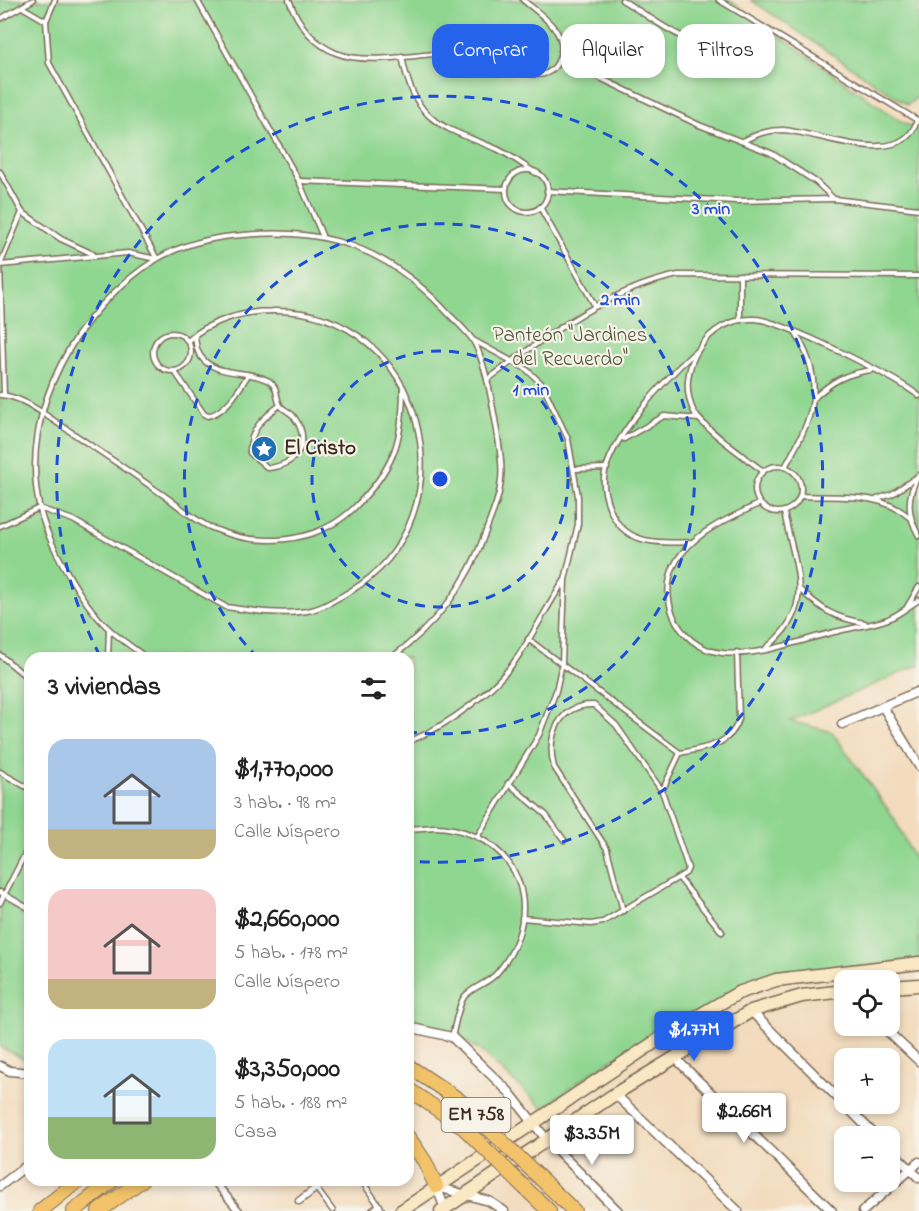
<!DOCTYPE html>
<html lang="es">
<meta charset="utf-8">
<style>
body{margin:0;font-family:"Indie Flower",sans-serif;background:#f2f2f2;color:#222;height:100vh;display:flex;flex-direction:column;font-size:22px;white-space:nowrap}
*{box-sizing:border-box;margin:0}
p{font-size:20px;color:#767676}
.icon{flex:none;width:33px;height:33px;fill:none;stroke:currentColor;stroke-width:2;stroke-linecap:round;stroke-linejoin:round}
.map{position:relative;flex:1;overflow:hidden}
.details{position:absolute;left:24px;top:652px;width:390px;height:534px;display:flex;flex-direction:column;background:#fff;border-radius:18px;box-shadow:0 3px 9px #0003}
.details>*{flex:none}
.hud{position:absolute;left:432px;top:24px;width:396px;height:54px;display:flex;gap:12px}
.controls{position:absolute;left:834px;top:970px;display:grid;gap:12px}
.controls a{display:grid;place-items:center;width:66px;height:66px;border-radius:12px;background:#fff;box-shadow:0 3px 9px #0003;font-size:30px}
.price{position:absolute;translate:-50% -51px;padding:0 14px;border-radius:6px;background:#fff;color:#222;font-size:20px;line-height:39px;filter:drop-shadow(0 2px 3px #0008)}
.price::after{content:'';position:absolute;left:50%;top:36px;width:18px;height:14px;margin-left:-9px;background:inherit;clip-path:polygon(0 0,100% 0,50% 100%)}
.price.selected{background:#2563eb;color:#fff}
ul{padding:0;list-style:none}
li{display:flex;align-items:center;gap:18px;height:150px;padding:0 24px}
li span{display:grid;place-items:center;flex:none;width:168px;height:120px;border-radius:18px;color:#555}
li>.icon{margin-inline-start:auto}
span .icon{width:72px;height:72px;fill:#fffc;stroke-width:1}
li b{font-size:26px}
h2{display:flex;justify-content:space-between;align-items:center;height:72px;padding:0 24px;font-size:26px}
.tag{padding:0 21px;border-radius:18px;background:#fff;box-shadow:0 3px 9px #0003;font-size:21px;line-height:54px}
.tag.selected{background:#2563eb;color:#fff}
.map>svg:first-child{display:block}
</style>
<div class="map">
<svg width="919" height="1211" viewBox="0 0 919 1211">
<rect width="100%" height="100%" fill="#f7f3e8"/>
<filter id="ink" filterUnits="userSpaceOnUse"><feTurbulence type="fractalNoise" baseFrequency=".0167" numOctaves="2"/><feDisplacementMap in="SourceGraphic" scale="12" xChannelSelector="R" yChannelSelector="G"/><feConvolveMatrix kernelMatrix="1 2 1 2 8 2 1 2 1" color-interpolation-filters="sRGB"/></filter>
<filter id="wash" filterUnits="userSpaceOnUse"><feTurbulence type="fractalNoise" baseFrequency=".008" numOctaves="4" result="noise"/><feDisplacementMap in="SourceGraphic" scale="24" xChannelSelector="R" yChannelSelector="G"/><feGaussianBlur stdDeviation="1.35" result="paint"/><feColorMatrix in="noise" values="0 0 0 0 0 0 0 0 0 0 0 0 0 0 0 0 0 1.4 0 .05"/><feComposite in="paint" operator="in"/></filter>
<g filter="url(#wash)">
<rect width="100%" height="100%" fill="#f3dcbe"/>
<g fill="#8fd690" stroke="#658057" stroke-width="1.5">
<polygon points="0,0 729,0 900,121 919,130 919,205 915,214 919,216 919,665 790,721 832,732 894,818 919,869 919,960 775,978 664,1030 601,1066 543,1108 478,1049 458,1037 408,1017 408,658 30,658 30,1062 0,1047"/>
<polygon points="751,0 919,0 919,95 908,105"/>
</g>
</g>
<g filter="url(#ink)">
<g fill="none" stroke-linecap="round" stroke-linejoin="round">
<g stroke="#7b6856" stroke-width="7">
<g id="service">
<polyline points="55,0 46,21 49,63 157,259"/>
<polyline points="197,0 299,181 322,235"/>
<path d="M289 0C298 24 312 43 336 53 369 66 419 53 454 53 469 54 484 58 498 63 521 72 553 89 561 52 566 30 537 12 523 0"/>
<path d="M622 0C670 29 711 69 764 29"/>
<path d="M719 0 917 120C904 171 818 132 783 130 767 130 757 134 743 141"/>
<polyline points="22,7 46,21"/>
<polyline points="0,19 33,0"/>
<path d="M402 56C414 123 441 126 497 149 510 155 523 165 536 173"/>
<polyline points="560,59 699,125 771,153 816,182 834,199 919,209"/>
<circle cx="527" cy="191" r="21"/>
<polyline points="0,172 22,212 61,239 93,254"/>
<polyline points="299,181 506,189"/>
<polyline points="547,191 736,201 834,199"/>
<polyline points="540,207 595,306"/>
<polyline points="0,265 128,253 156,259"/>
<polyline points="740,320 740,275"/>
<circle cx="172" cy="352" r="19"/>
<path d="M195 335C196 347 197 355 207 363 225 376 250 370 269 381 279 388 275 396 280 405 283 410 291 412 294 417 313 443 296 465 268 468L250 453C249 430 263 418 280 405"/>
<polyline points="473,340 526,369 542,384 568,439 578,496 578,524 565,580 562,663 556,691 539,735 477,837"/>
<path d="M175 372 204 414 208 416C226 412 239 390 248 375"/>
<path d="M487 380C545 337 606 290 678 275L919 276"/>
<path d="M0 395C23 396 46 416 65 428 96 449 128 470 159 492 176 503 193 520 212 528 258 548 316 544 353 509 393 470 403 443 403 387"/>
<polyline points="4,395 0,265 22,212"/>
<path d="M814 398C832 381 847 373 872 370"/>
<polyline points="624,439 664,416 699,419"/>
<circle cx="778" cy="489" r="23"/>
<path d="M785 467C812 418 828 386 796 334"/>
<polyline points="575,469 607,468"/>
<path d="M763 471C746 458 703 428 694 412 673 370 708 316 755 319 783 321 896 377 919 396"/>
<path d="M919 475C906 496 907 515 919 536"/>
<path d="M801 496C837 498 881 491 910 518"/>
<polyline points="877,499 892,494 917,477"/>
<path d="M759 504C732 517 703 528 683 552 651 589 675 648 722 653 760 657 803 639 839 631 854 627 873 625 888 619 899 615 909 606 919 600"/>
<path d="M0 526 39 508 73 520 226 607C253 611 285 616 312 610 325 607 338 598 349 592 476 518 427 307 272 311 246 311 208 321 189 340"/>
<path d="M692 542C659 543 624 546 610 509 606 499 603 489 604 478 608 440 667 377 695 352"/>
<path d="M799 589C823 610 833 618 865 623"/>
<polyline points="907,607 919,587"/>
<path d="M528 639 680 753C704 748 731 746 739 719L737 652"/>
<path d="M766 648C818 607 795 569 784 512"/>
<polyline points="0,655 30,680"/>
<polyline points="108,658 109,629"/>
<path d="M147 658C135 649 121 640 109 629 82 604 46 541 39 505 19 411 77 308 157 259 183 244 214 237 243 235 325 227 386 248 443 308 452 318 464 328 472 339 485 358 493 407 497 431 499 446 503 463 501 479 500 497 492 514 486 531 467 585 437 624 391 658"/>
<path d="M408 742C447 726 496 691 519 655 535 631 548 605 564 581"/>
<polyline points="0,772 30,789"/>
<polyline points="508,783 546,815 564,840"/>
<path d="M408 828C417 830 426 827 435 827 448 827 463 831 475 836 533 863 536 928 497 973 489 983 472 987 464 997 458 1006 455 1026 452 1037"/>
<polyline points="679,878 722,932"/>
<polyline points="0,892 30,909"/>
<polyline points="0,903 30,844"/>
<path d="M623 911 607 849 554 767C546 736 559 704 594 705L616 725 662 791"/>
<polyline points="522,918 591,924 603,922 686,873 688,868 662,791 680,753"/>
<polyline points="361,1180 383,1211"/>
<polyline points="316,1188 333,1211"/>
</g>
</g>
<g stroke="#7b6856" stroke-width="9">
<g id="pedestrian">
<polyline points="213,1180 239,1211"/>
<polyline points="299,1201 316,1188 310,1180"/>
<polyline points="373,1211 379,1206"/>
</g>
</g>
<g stroke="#7b6856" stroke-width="11">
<g id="minor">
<polyline points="883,707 919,766"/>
<polyline points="842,724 919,691"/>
<polyline points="751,1011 877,1137"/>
<polyline points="882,1026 919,1061"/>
<polyline points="408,1027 452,1037 509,1092 547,1140 618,1211"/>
<polyline points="674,1057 832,1211"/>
<polyline points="0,1066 10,1071 30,1073"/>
<polyline points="615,1094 738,1211"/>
<polyline points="890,1149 919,1178"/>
<polyline points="0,1186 30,1163"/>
<polyline points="436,1186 446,1211"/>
<polyline points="437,1187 489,1201 504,1211"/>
<polyline points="863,1211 919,1162"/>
</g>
</g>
<g stroke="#7b6856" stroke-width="15">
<g id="secondary">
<polyline points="890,987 919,985"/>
<polyline points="401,1211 667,1034 738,993 776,980 919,963"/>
<polyline points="441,1211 615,1094 751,1011 802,996 844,991"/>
</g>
</g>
<g stroke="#7b6856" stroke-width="16">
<g id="trunk">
<polyline points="408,1137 425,1162 436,1186"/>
<polyline points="536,1174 574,1211"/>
<polyline points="523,1186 549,1211"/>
<polyline points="40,1211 79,1180"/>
<polyline points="74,1211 113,1180"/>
<polyline points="99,1211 142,1180"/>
</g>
</g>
<use href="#service" stroke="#fff" stroke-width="4"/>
<use href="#pedestrian" stroke="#fff" stroke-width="6"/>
<use href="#minor" stroke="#fff" stroke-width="8"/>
<use href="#secondary" stroke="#fae7c3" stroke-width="12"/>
<use href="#trunk" stroke="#f2c36a" stroke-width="14"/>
<g stroke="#7b6856" stroke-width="16" stroke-linecap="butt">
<g id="trunk-bridge">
<polyline points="408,1066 459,1100 536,1174"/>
<polyline points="408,1089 463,1127 523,1186"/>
</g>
</g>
<use href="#trunk-bridge" stroke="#f2c36a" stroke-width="14"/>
</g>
</g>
<g fill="none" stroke="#1d4ed8" stroke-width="3" stroke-dasharray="10 8">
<circle cx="440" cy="479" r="128"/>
<path d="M258 658A255 255 0 1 1 409 732"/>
<path d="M100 656A383 383 0 1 1 410 861"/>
</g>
<defs>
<g id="sight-disc" transform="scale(1.35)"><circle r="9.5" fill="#1f6fb2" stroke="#f7f3e8"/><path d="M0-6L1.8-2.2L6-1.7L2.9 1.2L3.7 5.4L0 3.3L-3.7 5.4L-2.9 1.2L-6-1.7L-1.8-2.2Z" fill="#fff"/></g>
</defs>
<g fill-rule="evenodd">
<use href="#sight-disc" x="264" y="449"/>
</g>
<g text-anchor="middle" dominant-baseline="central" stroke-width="4.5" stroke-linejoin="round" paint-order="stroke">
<rect fill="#f7f3e8" stroke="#73665b" stroke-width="1.5" x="441.5" y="1098" width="69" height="34" rx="4.5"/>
<g font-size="20" font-weight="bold" fill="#3b2a1e">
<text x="476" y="1115">EM 758</text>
</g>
<g font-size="21" fill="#50553a" stroke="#f7f3e8">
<text x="570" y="336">Panteón "Jardines<tspan x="570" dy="24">del Recuerdo"</tspan></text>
</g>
<g font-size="21" font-weight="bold" fill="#3b2a1e" stroke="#f7f3e8" text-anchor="start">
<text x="284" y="449">El Cristo</text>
</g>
</g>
<circle cx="440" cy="479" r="9" fill="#1d4ed8" stroke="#f7f3e8" stroke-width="3"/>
<g font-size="18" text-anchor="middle" font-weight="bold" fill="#1d4ed8" stroke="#f7f3e8" stroke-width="4.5" stroke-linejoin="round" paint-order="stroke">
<text x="711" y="214">3 min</text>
<text x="620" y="305">2 min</text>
<text x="531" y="395">1 min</text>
</g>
</svg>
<div class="controls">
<a><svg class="icon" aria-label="locate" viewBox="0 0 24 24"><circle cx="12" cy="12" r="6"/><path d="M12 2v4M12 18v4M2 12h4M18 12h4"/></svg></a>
<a>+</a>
<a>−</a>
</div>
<b class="price selected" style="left:694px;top:1062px">$1.77M</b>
<b class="price" style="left:744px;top:1144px">$2.66M</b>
<b class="price" style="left:592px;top:1166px">$3.35M</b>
<div class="hud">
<a class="tag selected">Comprar</a>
<a class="tag">Alquilar</a>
<a class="tag">Filtros</a>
</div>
<section class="details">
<h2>3 viviendas<svg class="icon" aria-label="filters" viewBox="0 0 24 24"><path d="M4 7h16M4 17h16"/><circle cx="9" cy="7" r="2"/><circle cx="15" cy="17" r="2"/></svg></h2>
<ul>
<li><span style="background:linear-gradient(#a9c7e8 75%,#c2b280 0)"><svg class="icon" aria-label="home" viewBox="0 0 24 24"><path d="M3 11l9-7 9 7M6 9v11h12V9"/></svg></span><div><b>$1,770,000</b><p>3 hab. · 98 m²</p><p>Calle Níspero</p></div></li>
<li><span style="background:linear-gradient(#f6c9c9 75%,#c2b280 0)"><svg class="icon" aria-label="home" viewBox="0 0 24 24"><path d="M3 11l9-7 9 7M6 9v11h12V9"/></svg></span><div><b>$2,660,000</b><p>5 hab. · 178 m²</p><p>Calle Níspero</p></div></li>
<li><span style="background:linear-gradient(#bfe0f5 65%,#8fb573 0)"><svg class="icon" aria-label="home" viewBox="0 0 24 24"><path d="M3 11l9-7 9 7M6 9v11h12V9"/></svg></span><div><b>$3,350,000</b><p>5 hab. · 188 m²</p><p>Casa</p></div></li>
</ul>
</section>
</div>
